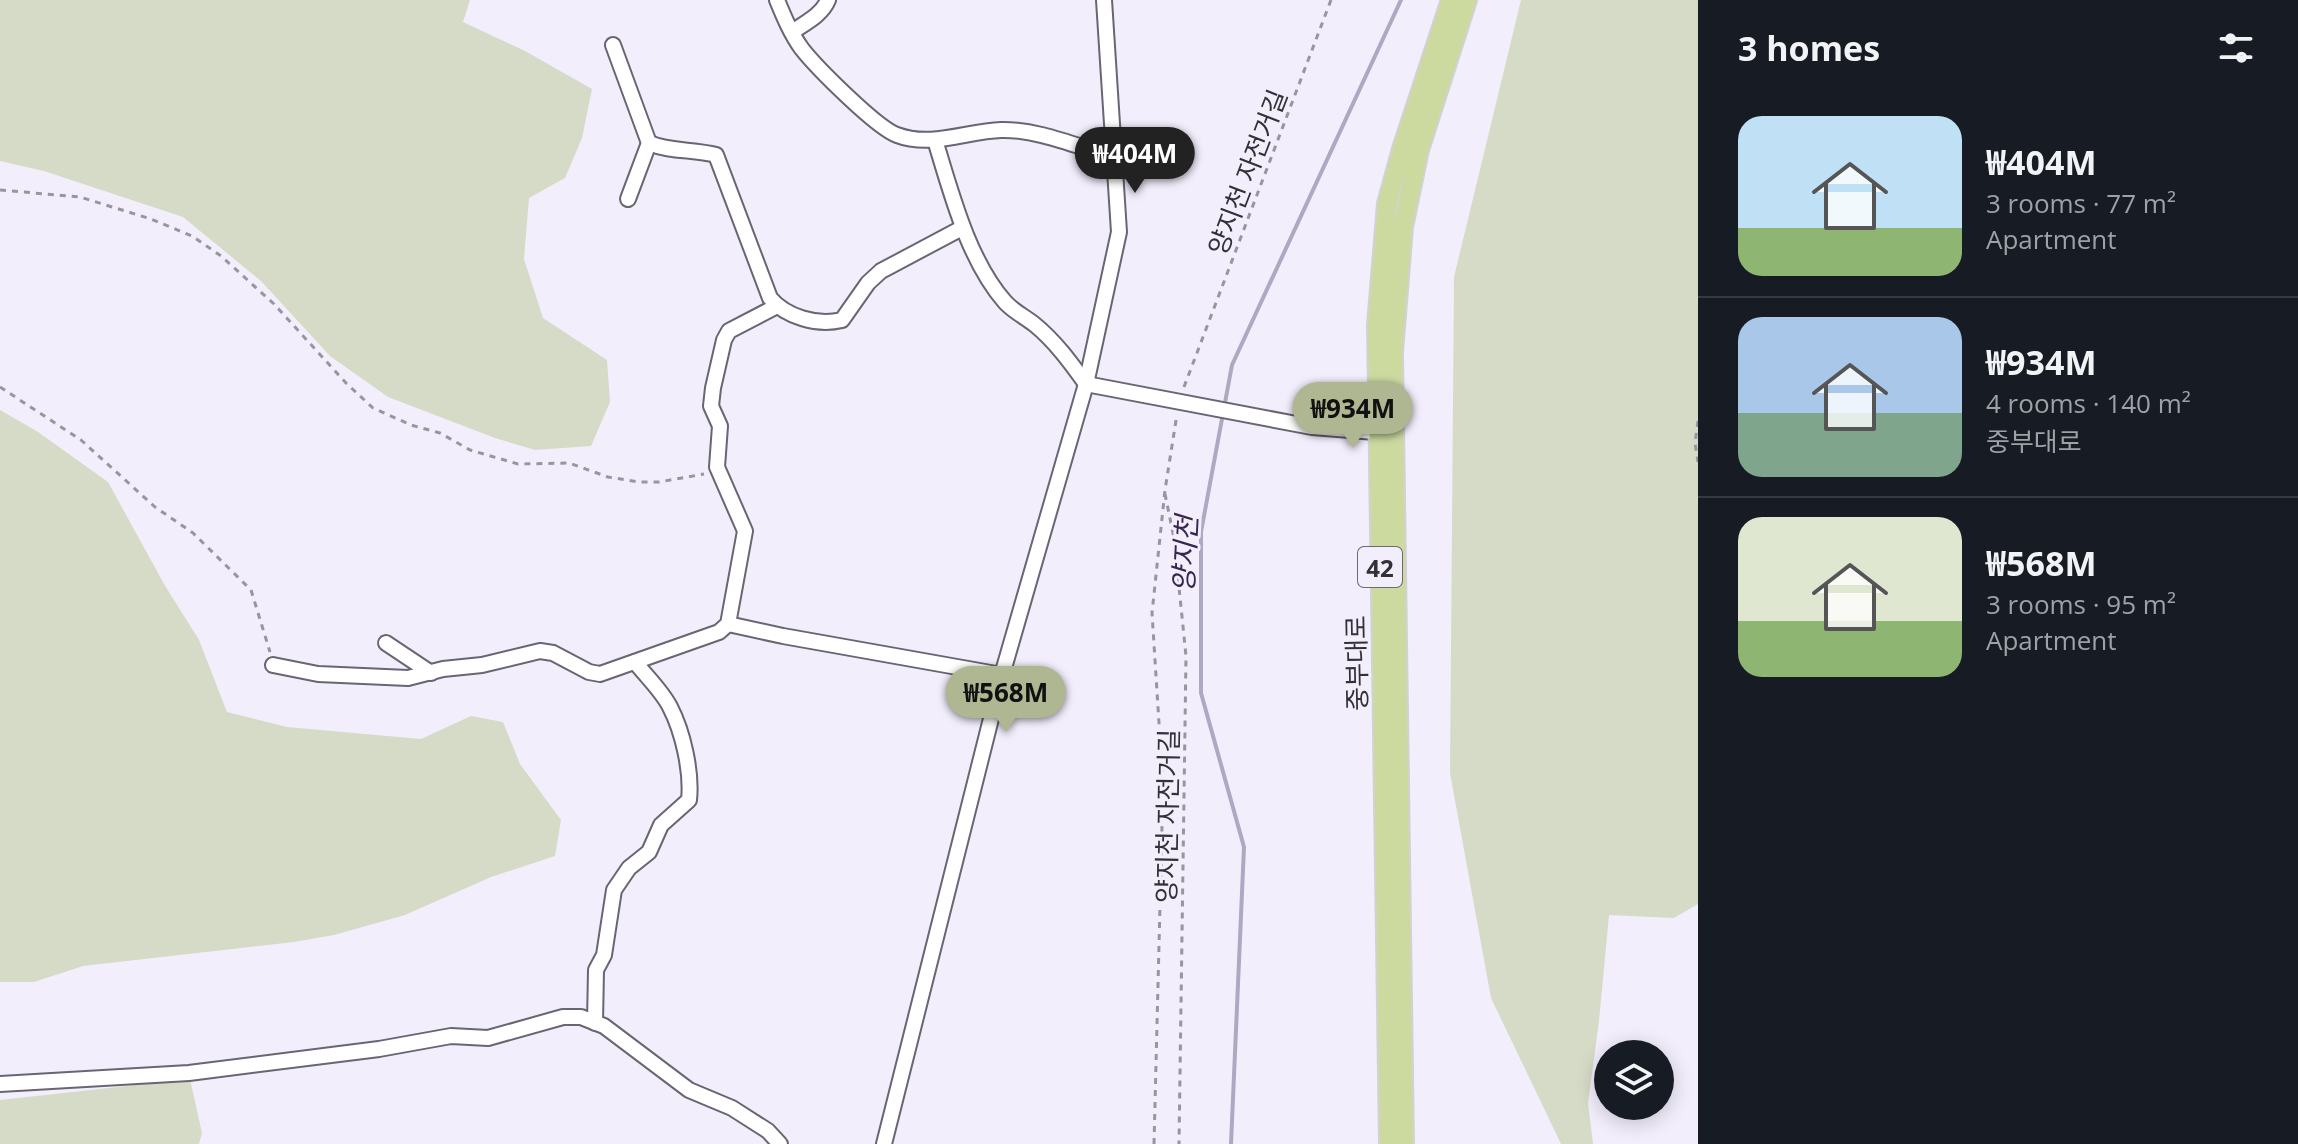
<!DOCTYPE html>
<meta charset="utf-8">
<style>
body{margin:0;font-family:"Open Sans","Noto Sans KR",sans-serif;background:#242831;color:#f1f3f6;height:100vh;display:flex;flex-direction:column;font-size:30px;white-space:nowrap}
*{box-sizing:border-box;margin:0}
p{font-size:26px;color:#9ea1a6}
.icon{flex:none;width:44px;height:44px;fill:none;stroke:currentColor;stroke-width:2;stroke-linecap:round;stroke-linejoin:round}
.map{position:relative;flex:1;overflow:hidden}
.sheet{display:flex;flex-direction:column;background:#171b24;width:600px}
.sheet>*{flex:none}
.controls{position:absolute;left:1594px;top:1040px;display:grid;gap:16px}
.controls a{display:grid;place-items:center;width:80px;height:80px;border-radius:50%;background:#171b24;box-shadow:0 4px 20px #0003;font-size:40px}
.price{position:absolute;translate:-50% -68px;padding:0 18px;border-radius:28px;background:#aeb692;color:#111;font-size:26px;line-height:52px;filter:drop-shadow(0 2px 4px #0008)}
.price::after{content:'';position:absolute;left:50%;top:48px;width:24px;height:18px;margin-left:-12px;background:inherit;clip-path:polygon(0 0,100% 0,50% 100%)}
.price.selected{background:#222;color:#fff}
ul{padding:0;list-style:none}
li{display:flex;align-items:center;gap:24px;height:200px;padding:0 40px}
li+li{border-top:2px solid #363941}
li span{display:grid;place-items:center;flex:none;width:224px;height:160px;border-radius:24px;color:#555}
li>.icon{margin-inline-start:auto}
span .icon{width:96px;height:96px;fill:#fffc;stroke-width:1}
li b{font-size:34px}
h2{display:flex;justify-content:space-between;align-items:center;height:96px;padding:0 40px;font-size:34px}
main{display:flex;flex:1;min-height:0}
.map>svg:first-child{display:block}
</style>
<main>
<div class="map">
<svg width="1698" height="1144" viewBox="0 0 1698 1144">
<rect width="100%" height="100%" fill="#f3eefc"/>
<g fill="#d5dbc7">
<polygon points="0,0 470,0 463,22 525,51 592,89 582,138 565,178 529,198 524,259 543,318 607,360 610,402 591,446 535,450 495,438 388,397 330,356 261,281 183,217 44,171 0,161"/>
<polygon points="1521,0 1698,0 1698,904 1674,918 1609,915 1599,1021 1588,1103 1593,1144 1561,1144 1491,998 1450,773 1454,277"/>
<polygon points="0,410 38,432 108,482 164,584 199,640 227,712 287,727 421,739 471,716 503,722 520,764 561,820 555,856 491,877 405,915 334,935 294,942 83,966 34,982 0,982"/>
<polygon points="190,1079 202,1133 199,1144 0,1144 0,1100"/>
</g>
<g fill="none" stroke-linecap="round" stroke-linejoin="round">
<polyline stroke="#b0a7c2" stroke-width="4" points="1231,1144 1244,847 1201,693 1201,532 1232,365 1401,0"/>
<g stroke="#696571" stroke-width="18">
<g id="minor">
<path d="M777 0C784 17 791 34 802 49 817 68 877 128 897 135 931 148 967 131 1001 130 1038 129 1078 147 1114 157"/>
<path d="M792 32C805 23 822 15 828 0"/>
<path d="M613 45 649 143C670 152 694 149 716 155L770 298C786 317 817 326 842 320L868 283 881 271 962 228"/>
<path d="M935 140C951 192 968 260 1005 302 1013 311 1025 317 1034 324 1055 341 1071 363 1086 384"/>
<polyline points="628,199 649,143"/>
<polyline points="1086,384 1119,232 1104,0"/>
<polyline points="728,624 783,636 1002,675"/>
<polyline points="386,643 431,673"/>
<polyline points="273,665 318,674 408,678 443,669 482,665 540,651 553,653 589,672 600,674 719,632 728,624 745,531 717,467 720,426 711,406 713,388 724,340 729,331 777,306"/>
<path d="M595 1023 596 970 604 955 614 890 629 868 649 852 661 825 689 800C692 772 683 732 670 707 662 691 646 676 635 662"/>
<polyline points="0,1084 189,1073 379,1049 451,1036 488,1038 563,1017 581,1017 604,1026 689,1090 732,1108 768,1131 780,1144"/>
<polyline points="884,1144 1002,675 1086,384 1312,427 1388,433"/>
</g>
</g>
<g stroke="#d2d2d3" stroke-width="22">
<g id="major">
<polyline points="1389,1144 1377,325 1387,204 1402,149 1451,0"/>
<polyline points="1404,1144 1393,352 1403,227 1419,150 1467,0"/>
</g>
</g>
<g stroke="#98959f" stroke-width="3" stroke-dasharray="6 6" stroke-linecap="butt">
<polyline points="0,190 80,197 151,219 192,236 221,256 274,304 346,383 373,408 411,425 440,433 470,450 518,464 569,463 608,477 639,482 659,482 704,474"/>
<polyline points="0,387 81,440 155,507 193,533 251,590 270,652"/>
<polyline points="1184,387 1331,0"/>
<polyline points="1698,421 1695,443 1698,462"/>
<polyline points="1165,494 1174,538 1186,656 1179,1144"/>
<polyline points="1154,1144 1163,786 1152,613 1165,490 1177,414"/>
</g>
<use href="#minor" stroke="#fff" stroke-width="14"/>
<use href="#major" stroke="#ccdaa0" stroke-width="18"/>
</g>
<g text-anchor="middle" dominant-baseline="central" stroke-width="6" stroke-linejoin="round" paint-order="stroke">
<rect fill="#f3eefc" stroke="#6c6a71" stroke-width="2" x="1358" y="547" width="44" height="40" rx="6"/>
<g font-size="24" font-weight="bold" fill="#323136">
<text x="1380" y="567">42</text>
</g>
<g font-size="26" fill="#323136" stroke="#f3eefc">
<text transform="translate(1247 172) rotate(-69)">양지천 자전거길</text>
<text transform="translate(1356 663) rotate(-91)">중부대로</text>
<text transform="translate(1167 816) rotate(-89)">양지천 자전거길</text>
</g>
<g font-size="28" font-style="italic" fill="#37274e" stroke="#f3eefc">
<text transform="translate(1184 554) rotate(-87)">양지천</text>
</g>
</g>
</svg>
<div class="controls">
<a><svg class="icon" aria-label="layers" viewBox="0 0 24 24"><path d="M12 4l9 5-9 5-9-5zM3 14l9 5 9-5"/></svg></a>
</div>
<b class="price selected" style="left:1135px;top:195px">₩404M</b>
<b class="price" style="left:1353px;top:450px">₩934M</b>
<b class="price" style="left:1006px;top:734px">₩568M</b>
</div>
<section class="sheet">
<h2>3 homes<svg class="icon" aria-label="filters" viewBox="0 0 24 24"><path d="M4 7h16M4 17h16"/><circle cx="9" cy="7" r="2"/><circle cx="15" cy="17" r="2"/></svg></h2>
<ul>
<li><span style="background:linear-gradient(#bfe0f5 70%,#8fb573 0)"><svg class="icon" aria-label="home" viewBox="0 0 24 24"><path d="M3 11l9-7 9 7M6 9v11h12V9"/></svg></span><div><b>₩404M</b><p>3 rooms · 77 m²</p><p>Apartment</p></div></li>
<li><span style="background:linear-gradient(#a9c7e8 60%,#7fa58c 0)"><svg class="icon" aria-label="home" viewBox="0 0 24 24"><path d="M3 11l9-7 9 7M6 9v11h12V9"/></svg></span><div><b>₩934M</b><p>4 rooms · 140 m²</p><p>중부대로</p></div></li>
<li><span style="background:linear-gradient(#dfe7d0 65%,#8fb573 0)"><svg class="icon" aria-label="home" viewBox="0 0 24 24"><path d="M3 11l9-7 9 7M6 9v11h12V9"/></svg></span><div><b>₩568M</b><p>3 rooms · 95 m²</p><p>Apartment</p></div></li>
</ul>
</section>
</main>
